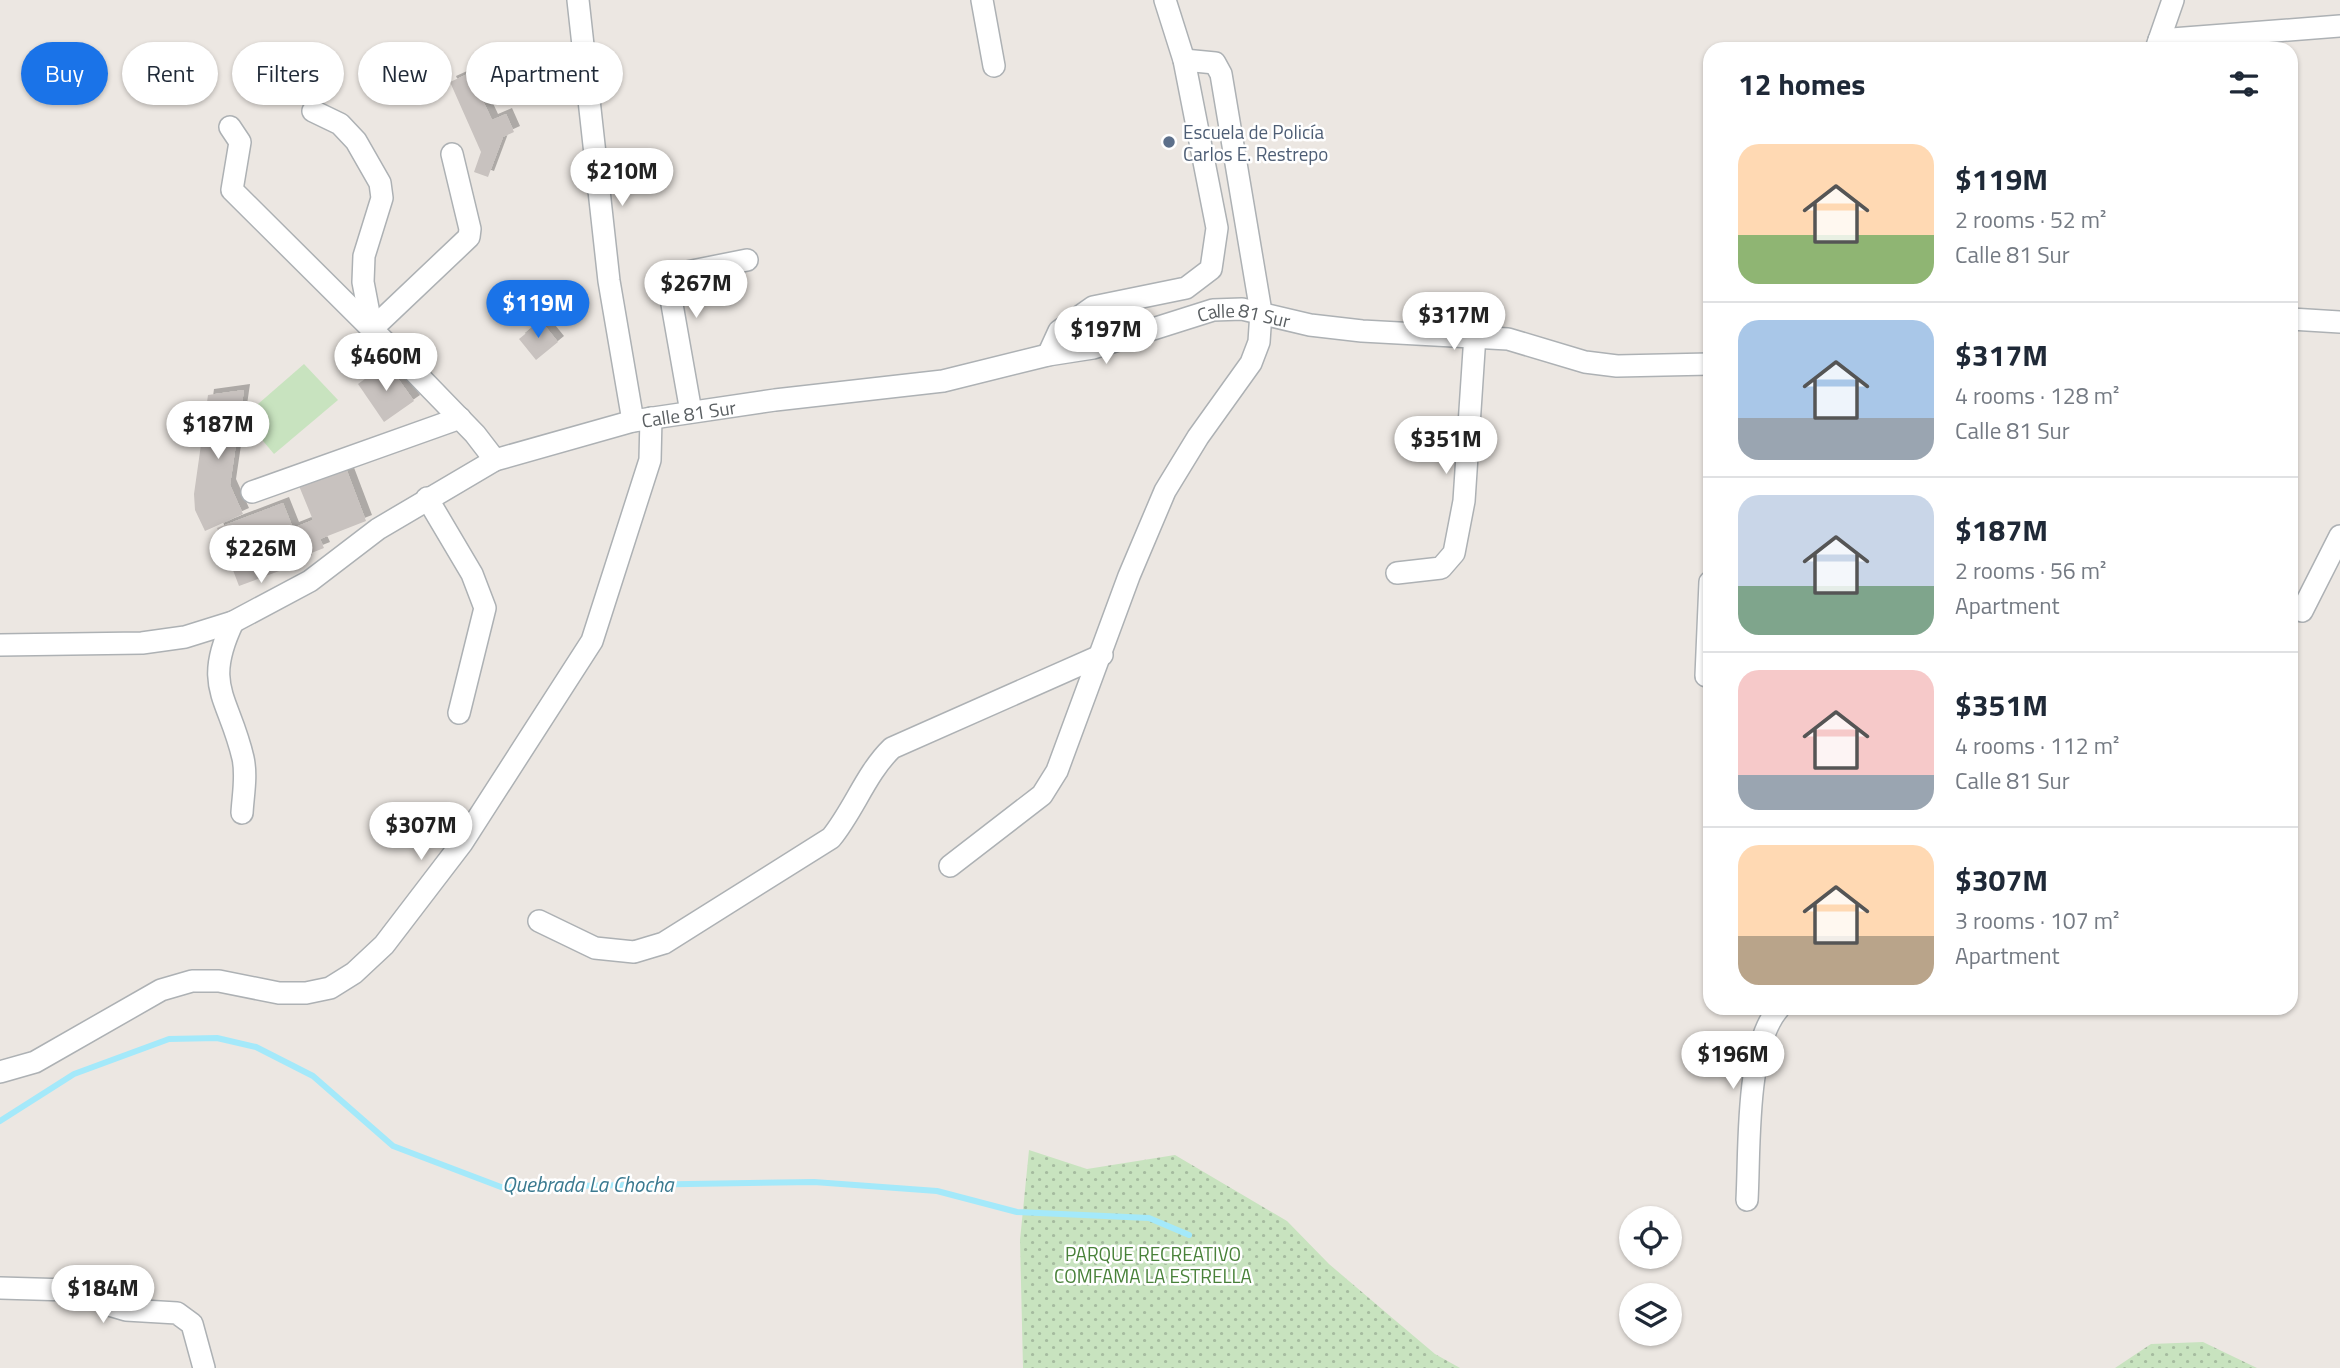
<!DOCTYPE html>
<meta charset="utf-8">
<style>
body{margin:0;font-family:"Titillium Web",sans-serif;background:#f2f2f3;color:#1f2937;height:100vh;display:flex;flex-direction:column;font-size:26px;white-space:nowrap}
*{box-sizing:border-box;margin:0}
p{font-size:23px;color:#747a83}
.icon{flex:none;width:38px;height:38px;fill:none;stroke:currentColor;stroke-width:2;stroke-linecap:round;stroke-linejoin:round}
.map{position:relative;flex:1;overflow:hidden}
.sheet{position:absolute;left:1703px;top:42px;width:595px;height:973px;display:flex;flex-direction:column;background:#fff;border-radius:21px;box-shadow:0 2px 5px #0004}
.sheet>*{flex:none}
.hud{position:absolute;left:21px;top:42px;width:665px;height:63px;display:flex;gap:14px}
.tools{position:absolute;left:1619px;top:1206px;display:grid;gap:14px}
.tools a{display:grid;place-items:center;width:63px;height:63px;border-radius:50%;background:#fff;box-shadow:0 2px 5px #0004;font-size:35px}
.price{position:absolute;translate:-50% -60px;padding:0 16px;border-radius:24px;background:#fff;color:#222;font-size:23px;line-height:46px;filter:drop-shadow(0 2px 4px #0008)}
.price::after{content:'';position:absolute;left:50%;top:42px;width:21px;height:16px;margin-left:-10px;background:inherit;clip-path:polygon(0 0,100% 0,50% 100%)}
.price.on{background:#1a73e8;color:#fff}
ul{padding:0;list-style:none}
li{display:flex;align-items:center;gap:21px;height:175px;padding:0 35px}
li+li{border-top:2px solid #e0e1e3}
li span{display:grid;place-items:center;flex:none;width:196px;height:140px;border-radius:21px;color:#555}
li>.icon{margin-inline-start:auto}
span .icon{width:84px;height:84px;fill:#fffc;stroke-width:1}
li b{font-size:30px}
h2{display:flex;justify-content:space-between;align-items:center;height:84px;padding:0 35px;font-size:30px}
.chip{padding:0 24px;border-radius:32px;background:#fff;box-shadow:0 2px 5px #0004;font-size:24px;line-height:63px}
.chip.on{background:#1a73e8;color:#fff}
.map>svg:first-child{display:block}
</style>
<div class="map">
<svg width="2340" height="1368" viewBox="0 0 2340 1368">
<defs>
<pattern id="grass-dots" width="8" height="8" patternUnits="userSpaceOnUse" patternTransform="scale(1.75)"><rect width="8" height="8" fill="#c8e3bf"/><path d="M2 2h.1M6 6h.1" fill="none" stroke="#a5bb9f" stroke-width="1.8" stroke-linecap="round"/></pattern>
<filter id="shadow"><feDropShadow dx="6" dy="-6" stdDeviation="0" flood-color="#0004"/></filter>
</defs>
<rect width="100%" height="100%" fill="#ece7e2"/>
<g fill="url(#grass-dots)">
<polygon points="1029,1150 1087,1169 1175,1155 1287,1221 1329,1264 1390,1316 1435,1354 1460,1368 1023,1368 1020,1240"/>
<polygon points="2203,1342 2257,1368 2115,1368 2151,1344"/>
</g>
<polygon fill="#c8e3bf" points="304,364 338,400 274,454 243,417"/>
<g fill="none" stroke-linecap="round" stroke-linejoin="round">
<polyline stroke="#a4e9fa" stroke-width="6" points="0,1121 74,1074 169,1039 217,1038 256,1047 313,1076 393,1146 501,1187 814,1182 937,1191 1017,1212 1149,1218 1189,1235"/>
</g>
<g fill="#c8c2bf" filter="url(#shadow)">
<polygon points="470,73 492,120 506,114 514,132 503,137 488,177 474,172 481,152 450,82"/>
<polygon points="541,321 558,342 536,360 519,339"/>
<polygon points="387,363 414,401 384,422 358,384"/>
<polygon points="244,390 230,485 243,514 205,531 195,510 194,494 208,395"/>
<polygon points="344,463 366,521 320,539 324,548 304,556 306,561 239,586 217,528 283,503 293,528 313,520 297,481"/>
</g>
<g fill="none" stroke-linecap="round" stroke-linejoin="round">
<g stroke="#adb1b4" stroke-width="24">
<g id="minor">
<polyline points="578,0 609,281 633,421"/>
<polyline points="982,0 994,66"/>
<polyline points="2159,40 2340,26"/>
<polyline points="2156,49 2173,0"/>
<polyline points="313,111 340,124 356,141 380,183 382,198 364,256 363,282 372,329"/>
<polyline points="230,127 240,142 232,190 407,364 475,434 495,460"/>
<polyline points="2291,319 2340,322"/>
<polyline points="372,329 469,237 470,229 452,154"/>
<polyline points="1048,355 1059,331 1093,307 1186,288 1211,269 1217,228 1184,60 1165,0"/>
<polyline points="691,412 667,276 747,260"/>
<polyline points="252,492 460,418"/>
<polyline points="427,498 472,574 485,608 459,713"/>
<polyline points="1397,573 1441,568 1454,553 1464,501 1475,335"/>
<polyline points="2302,611 2340,536"/>
<path d="M233 622C202 687 229 697 243 758 247 776 243 795 242 813"/>
<path id="s1" d="M0 645 142 643 185 637 233 622 310 581 378 529 495 460 633 421 775 400 943 381 1048 355 1093 348 1213 310 1242 309 1310 325 1362 331 1508 339 1585 362 1617 366 1710 364"/>
<polyline points="1706,676 1710,582"/>
<polyline points="950,866 1042,795 1057,771 1129,576 1165,491 1198,437 1251,363 1259,342 1261,312 1221,74 1215,63 1184,60"/>
<path d="M539 921 595 948 634 952 664 943 831 838C854 810 866 773 892 748L1102 655"/>
<polyline points="0,1072 35,1062 161,990 192,981 219,981 279,993 306,993 330,988 354,973 384,945 462,843 592,641 650,460 651,418"/>
<path d="M1747 1200C1750 1148 1745 1047 1779 1008"/>
<polyline points="0,1288 69,1290 92,1295 109,1305 126,1310 177,1313 192,1324 204,1368"/>
</g>
</g>
<use href="#minor" stroke="#fff" stroke-width="21"/>
</g>
<circle fill="#5c6f8a" stroke="#fff" stroke-width="2.5" cx="1169" cy="142" r="7"/>
<g text-anchor="middle" dominant-baseline="central" stroke-width="5" stroke-linejoin="round" paint-order="stroke">
<g font-size="19" fill="#4e5e75" stroke="#fff" text-anchor="start">
<text x="1183" y="131">Escuela de Policía<tspan x="1183" dy="22">Carlos E. Restrepo</tspan></text>
</g>
<g font-size="19" fill="#5a5f62" stroke="#fff">
<text stroke="none"><textPath href="#s1" startOffset="1311">Calle 81 Sur</textPath></text>
<text stroke="none"><textPath href="#s1" startOffset="744">Calle 81 Sur</textPath></text>
</g>
<g font-size="19" fill="#488139" stroke="#fff">
<text x="1153" y="1253">PARQUE RECREATIVO<tspan x="1153" dy="22">COMFAMA LA ESTRELLA</tspan></text>
</g>
<g font-size="21" font-style="italic" fill="#3b7a90" stroke="#fff">
<text x="588" y="1184">Quebrada La Chocha</text>
</g>
</g>
</svg>
<div class="tools">
<a><svg class="icon" aria-label="locate" viewBox="0 0 24 24"><circle cx="12" cy="12" r="6"/><path d="M12 2v4M12 18v4M2 12h4M18 12h4"/></svg></a>
<a><svg class="icon" aria-label="layers" viewBox="0 0 24 24"><path d="M12 4l9 5-9 5-9-5zM3 14l9 5 9-5"/></svg></a>
</div>
<b class="price" style="left:622px;top:208px">$210M</b>
<b class="price" style="left:696px;top:320px">$267M</b>
<b class="price on" style="left:538px;top:340px">$119M</b>
<b class="price" style="left:1454px;top:352px">$317M</b>
<b class="price" style="left:1106px;top:366px">$197M</b>
<b class="price" style="left:386px;top:393px">$460M</b>
<b class="price" style="left:218px;top:461px">$187M</b>
<b class="price" style="left:1446px;top:476px">$351M</b>
<b class="price" style="left:261px;top:585px">$226M</b>
<b class="price" style="left:421px;top:862px">$307M</b>
<b class="price" style="left:1733px;top:1091px">$196M</b>
<b class="price" style="left:103px;top:1325px">$184M</b>
<div class="hud">
<a class="chip on">Buy</a>
<a class="chip">Rent</a>
<a class="chip">Filters</a>
<a class="chip">New</a>
<a class="chip">Apartment</a>
</div>
<section class="sheet">
<h2>12 homes<svg class="icon" aria-label="filters" viewBox="0 0 24 24"><path d="M4 7h16M4 17h16"/><circle cx="9" cy="7" r="2"/><circle cx="15" cy="17" r="2"/></svg></h2>
<ul>
<li><span style="background:linear-gradient(#ffd9b3 65%,#8fb573 0)"><svg class="icon" aria-label="home" viewBox="0 0 24 24"><path d="M3 11l9-7 9 7M6 9v11h12V9"/></svg></span><div><b>$119M</b><p>2 rooms · 52 m²</p><p>Calle 81 Sur</p></div></li>
<li><span style="background:linear-gradient(#a9c7e8 70%,#9aa5b1 0)"><svg class="icon" aria-label="home" viewBox="0 0 24 24"><path d="M3 11l9-7 9 7M6 9v11h12V9"/></svg></span><div><b>$317M</b><p>4 rooms · 128 m²</p><p>Calle 81 Sur</p></div></li>
<li><span style="background:linear-gradient(#c9d6e8 65%,#7fa58c 0)"><svg class="icon" aria-label="home" viewBox="0 0 24 24"><path d="M3 11l9-7 9 7M6 9v11h12V9"/></svg></span><div><b>$187M</b><p>2 rooms · 56 m²</p><p>Apartment</p></div></li>
<li><span style="background:linear-gradient(#f6c9c9 75%,#9aa5b1 0)"><svg class="icon" aria-label="home" viewBox="0 0 24 24"><path d="M3 11l9-7 9 7M6 9v11h12V9"/></svg></span><div><b>$351M</b><p>4 rooms · 112 m²</p><p>Calle 81 Sur</p></div></li>
<li><span style="background:linear-gradient(#ffd9b3 65%,#b9a48a 0)"><svg class="icon" aria-label="home" viewBox="0 0 24 24"><path d="M3 11l9-7 9 7M6 9v11h12V9"/></svg></span><div><b>$307M</b><p>3 rooms · 107 m²</p><p>Apartment</p></div></li>
</ul>
</section>
</div>
